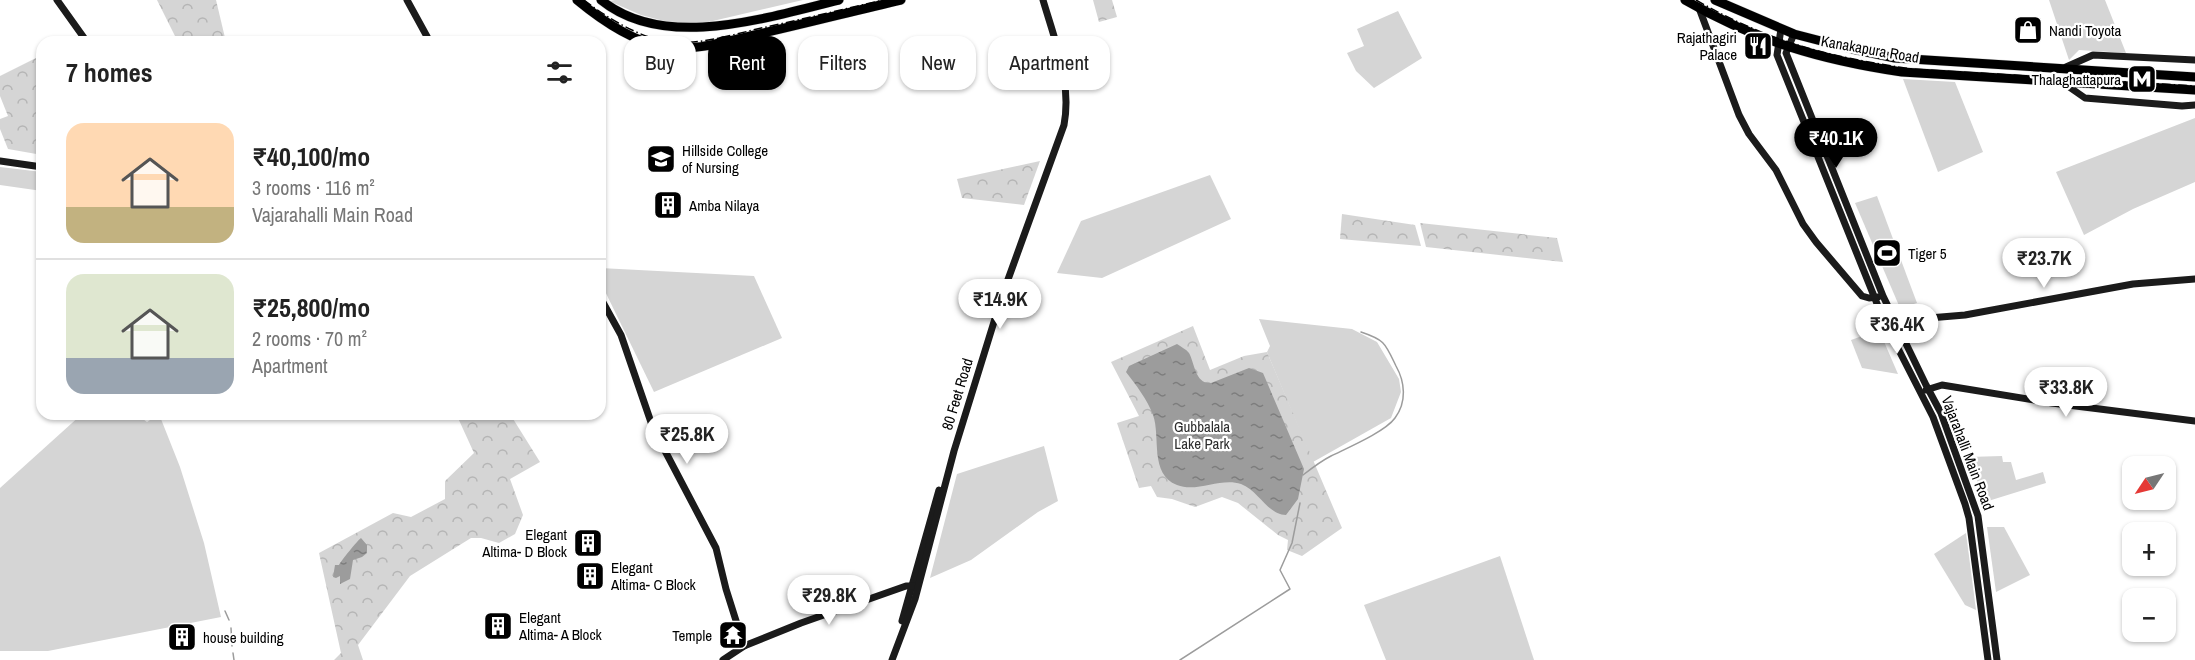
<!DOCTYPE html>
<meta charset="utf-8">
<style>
body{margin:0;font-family:"Archivo Narrow",sans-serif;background:#f2f2f2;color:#222;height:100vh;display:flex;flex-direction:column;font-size:22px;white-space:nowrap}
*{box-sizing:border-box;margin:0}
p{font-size:20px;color:#767676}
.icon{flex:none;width:33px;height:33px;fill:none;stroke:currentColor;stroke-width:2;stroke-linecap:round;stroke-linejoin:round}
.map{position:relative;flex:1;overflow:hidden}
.drawer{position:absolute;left:36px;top:36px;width:570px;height:384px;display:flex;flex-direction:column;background:#fff;border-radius:18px;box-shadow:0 2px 4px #0004}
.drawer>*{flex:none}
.top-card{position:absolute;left:624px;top:36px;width:570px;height:54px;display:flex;gap:12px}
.needle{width:39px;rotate:235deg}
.fabs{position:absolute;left:2122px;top:456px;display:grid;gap:12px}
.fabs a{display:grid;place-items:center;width:54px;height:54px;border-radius:12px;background:#fff;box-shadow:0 2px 4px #0004;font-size:30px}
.price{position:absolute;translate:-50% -51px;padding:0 14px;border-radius:21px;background:#fff;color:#222;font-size:20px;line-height:39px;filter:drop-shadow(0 2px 3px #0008)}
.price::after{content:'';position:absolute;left:50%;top:36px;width:18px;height:14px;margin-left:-9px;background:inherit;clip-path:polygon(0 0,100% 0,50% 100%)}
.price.selected{background:#000;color:#fff}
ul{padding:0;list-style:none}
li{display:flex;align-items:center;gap:18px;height:150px;padding:0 30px}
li+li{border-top:2px solid #e0e0e0}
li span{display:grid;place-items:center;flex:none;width:168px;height:120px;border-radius:18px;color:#555}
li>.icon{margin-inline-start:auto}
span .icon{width:72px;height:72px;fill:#fffc;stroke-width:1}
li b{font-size:26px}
h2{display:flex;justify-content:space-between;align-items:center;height:72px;padding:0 30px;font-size:26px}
.chip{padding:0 21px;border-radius:18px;background:#fff;box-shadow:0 2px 4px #0004;font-size:21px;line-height:54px}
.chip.selected{background:#000;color:#fff}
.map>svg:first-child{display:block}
</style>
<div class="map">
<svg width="2195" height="660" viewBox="0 0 2195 660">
<defs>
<pattern id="forest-crowns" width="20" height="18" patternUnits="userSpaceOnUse" patternTransform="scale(1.5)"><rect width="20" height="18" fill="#d5d5d5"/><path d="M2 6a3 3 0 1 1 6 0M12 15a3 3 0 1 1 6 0" fill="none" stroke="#b5b5b5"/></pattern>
<pattern id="water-ripples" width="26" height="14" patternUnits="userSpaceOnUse" patternTransform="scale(1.5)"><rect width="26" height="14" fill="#9c9c9c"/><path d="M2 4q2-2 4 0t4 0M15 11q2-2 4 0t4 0" fill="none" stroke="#7d7d7d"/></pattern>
</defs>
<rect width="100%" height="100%" fill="#fff"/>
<g fill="#d5d5d5">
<polygon points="615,0 803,0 700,24 668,22 641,15 609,1"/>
<polygon points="2049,0 2105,0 2126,53 2079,50 2069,60"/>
<polygon points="1398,11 1422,58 1374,88 1356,71 1347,53 1364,46 1357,29"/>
<polygon points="1903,79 1955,82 1983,152 1938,172"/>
<polygon points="2195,118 2195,182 2133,209 2084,235 2056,172"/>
<polygon points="0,167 42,172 42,191 0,185"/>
<polygon points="1210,175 1231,219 1102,278 1057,273 1081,221"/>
<polygon points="1877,196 1917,303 1900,308 1855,203"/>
<polygon points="600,268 754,276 782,338 654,392 600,281"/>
<polygon points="1259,319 1352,329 1377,342 1399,379 1401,392 1391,418 1313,462 1267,352 1270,346"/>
<polygon points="1879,330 1898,374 1862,368 1851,340"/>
<polygon points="82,414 136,414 147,422 159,414 180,467 204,543 221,617 48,651 0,651 0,488"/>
<polygon points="1044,446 1058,501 1038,512 971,560 930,578 957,474"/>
<polygon points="2002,456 2003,462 2011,462 2016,480 2043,472 2046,483 1985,502 1968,457"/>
<polygon points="1987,527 2004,527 2030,575 1996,592"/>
<polygon points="1966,533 1976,610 1965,605 1934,554"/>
<polygon points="1500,556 1534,660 1386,660 1364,605"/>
</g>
<g fill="url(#forest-crowns)">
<polygon points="157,0 216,0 226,42 178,42"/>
<polygon points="1093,0 1112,0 1117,17 1099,22"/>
<polygon points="42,55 42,155 8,149 0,129 0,119 8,116 0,96 0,76"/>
<polygon points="1040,161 1024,205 962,198 957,179"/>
<polygon points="1342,214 1415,225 1421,246 1340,239"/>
<polygon points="1420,223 1557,238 1563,262 1426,247"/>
<polygon points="1193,326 1210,370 1244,356 1267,352 1342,528 1302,556 1287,550 1288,540 1278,535 1238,503 1222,497 1195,507 1172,499 1157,497 1151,486 1139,488 1117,423 1139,416 1111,362"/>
<polygon points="465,414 510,414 540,462 510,479 523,515 515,534 499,543 481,538 471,538 410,576 358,645 363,660 334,660 341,653 319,553 393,513 411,517 445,499 445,481 474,453 458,418"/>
</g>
<g fill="url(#water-ripples)">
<path d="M1177 344C1181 347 1186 349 1189 353 1195 364 1195 384 1211 383L1249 368 1263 373 1304 469 1298 499 1286 515C1267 514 1259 491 1241 484 1221 477 1197 493 1177 485 1149 474 1161 437 1153 415 1147 399 1136 385 1126 372L1129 366Z"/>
<path d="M361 538 367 545V553L362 557 353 560 350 579 340 584V576L336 578 333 577 335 565H339C341 561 357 541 361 538Z"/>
</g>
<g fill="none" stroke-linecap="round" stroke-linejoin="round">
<g stroke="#9c9c9c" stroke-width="1.5">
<path d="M1303 475C1312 468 1321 461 1331 456 1347 448 1385 432 1395 418 1407 402 1405 382 1396 366 1385 343 1385 340 1361 332"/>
<polyline points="225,611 229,620"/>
<polyline points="231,628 232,646"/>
<polyline points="233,653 234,660"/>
<polyline points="1180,660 1290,589 1280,570 1292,543 1300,503"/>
</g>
<g stroke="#dbdbdb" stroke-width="10">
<g id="highway">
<path d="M577 0C600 19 630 40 660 46 692 53 728 41 759 34 807 23 854 11 901 0"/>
<path d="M601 0C665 52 768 17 839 0"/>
<path d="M1685 0C1756 41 1821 60 1902 72L2195 90"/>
<polyline points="1715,0 1794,34 1852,49 1895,58 2195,77"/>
</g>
</g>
<g stroke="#1b1b1b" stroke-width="7">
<polyline points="57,0 87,42"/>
<polyline points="407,0 430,42"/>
<polyline points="1699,8 1739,115 1749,134 1776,170 1803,224 1816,242 1862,296 1869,298 1878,297"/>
<polyline points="1781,29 1777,55 1884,321 1933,417 1965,504 1969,518 1988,660"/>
<polyline points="1794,34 1786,53 1883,296 1926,385 1941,413 1978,516 1997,660"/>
<polyline points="2066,67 2093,55 2195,60"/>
<polyline points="2062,82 2085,98 2182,106 2195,105"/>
<polyline points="0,161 42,167"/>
<polyline points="600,297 621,335 653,428 716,548 726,589 744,646"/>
<polyline points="1893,321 1965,315 2133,284 2195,279"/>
<polyline points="1926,390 1942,385 2052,403 2195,421"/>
<polyline points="902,621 939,490"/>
<polyline points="723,660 744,646 801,623 906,586 913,586"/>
<path d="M892 660 915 599 954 451 1002 296 1064 125C1072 82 1055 41 1043 0"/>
</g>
<use href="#highway" stroke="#000" stroke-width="9"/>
<g stroke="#000" stroke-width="1.5" stroke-dasharray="9 3 1.5 3" stroke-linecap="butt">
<path d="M584 0C604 16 640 38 666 41 695 46 728 36 757 29 799 20 841 10 883 0"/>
<path d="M1696 0C1769 42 1829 57 1912 69L2195 86"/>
</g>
</g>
<defs>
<g id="shop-square" transform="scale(1.5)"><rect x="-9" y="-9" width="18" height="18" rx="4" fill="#000" stroke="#fff"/><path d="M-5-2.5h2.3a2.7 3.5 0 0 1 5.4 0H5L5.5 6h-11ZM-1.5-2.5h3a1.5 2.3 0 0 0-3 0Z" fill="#fff"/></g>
<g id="restaurant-square" transform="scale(1.5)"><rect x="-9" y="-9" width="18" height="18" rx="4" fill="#000" stroke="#fff"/><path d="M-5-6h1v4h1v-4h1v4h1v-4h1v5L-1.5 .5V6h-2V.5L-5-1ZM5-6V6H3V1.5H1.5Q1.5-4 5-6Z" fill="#fff"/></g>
<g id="metro-square" transform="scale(1.5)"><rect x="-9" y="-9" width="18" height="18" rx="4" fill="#000" stroke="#fff"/><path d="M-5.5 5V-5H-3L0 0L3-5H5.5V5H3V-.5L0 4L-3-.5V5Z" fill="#fff"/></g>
<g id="university-square" transform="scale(1.5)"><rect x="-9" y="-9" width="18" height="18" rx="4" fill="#000" stroke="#fff"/><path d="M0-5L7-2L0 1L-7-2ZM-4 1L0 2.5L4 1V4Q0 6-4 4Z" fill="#fff"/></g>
<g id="building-square" transform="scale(1.5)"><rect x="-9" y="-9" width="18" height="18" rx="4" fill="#000" stroke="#fff"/><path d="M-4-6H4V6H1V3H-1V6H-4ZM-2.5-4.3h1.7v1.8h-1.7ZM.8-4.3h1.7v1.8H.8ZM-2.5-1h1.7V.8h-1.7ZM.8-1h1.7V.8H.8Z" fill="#fff"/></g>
<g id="stadium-square" transform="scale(1.5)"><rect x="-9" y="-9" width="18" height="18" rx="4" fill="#000" stroke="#fff"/><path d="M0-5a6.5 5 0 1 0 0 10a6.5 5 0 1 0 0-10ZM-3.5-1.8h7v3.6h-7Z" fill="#fff"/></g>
<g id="temple-square" transform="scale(1.5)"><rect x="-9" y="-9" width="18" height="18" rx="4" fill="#000" stroke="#fff"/><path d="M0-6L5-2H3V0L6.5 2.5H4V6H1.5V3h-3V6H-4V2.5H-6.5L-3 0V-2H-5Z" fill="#fff"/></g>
</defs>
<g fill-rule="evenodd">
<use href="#shop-square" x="2028" y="30"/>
<use href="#restaurant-square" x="1758" y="46"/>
<use href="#metro-square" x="2142" y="79"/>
<use href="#university-square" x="661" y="159"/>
<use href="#building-square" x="668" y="205"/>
<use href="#stadium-square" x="1887" y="253"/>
<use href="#building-square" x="588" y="543"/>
<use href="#building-square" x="590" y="576"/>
<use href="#building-square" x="498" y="626"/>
<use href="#temple-square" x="733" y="635"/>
<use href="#building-square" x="182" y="637"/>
</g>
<g text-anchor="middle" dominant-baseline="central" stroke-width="4.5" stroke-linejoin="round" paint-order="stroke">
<g font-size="15" fill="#000" stroke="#fff" text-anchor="start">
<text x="2049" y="30">Nandi Toyota</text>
<text x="1737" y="37" text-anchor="end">Rajathagiri<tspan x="1737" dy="17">Palace</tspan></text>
<text x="2121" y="79" text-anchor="end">Thalaghattapura</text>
<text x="682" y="150">Hillside College<tspan x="682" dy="17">of Nursing</tspan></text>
<text x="689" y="205">Amba Nilaya</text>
<text x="1908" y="253">Tiger 5</text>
<text x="567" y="534" text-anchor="end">Elegant<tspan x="567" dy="17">Altima- D Block</tspan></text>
<text x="611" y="567">Elegant<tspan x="611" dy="17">Altima- C Block</tspan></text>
<text x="519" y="617">Elegant<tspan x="519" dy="17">Altima- A Block</tspan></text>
<text x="712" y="635" text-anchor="end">Temple</text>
<text x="203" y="637">house building</text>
</g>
<g font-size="15" fill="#000" stroke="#fff">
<text transform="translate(1870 49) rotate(10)">Kanakapura Road</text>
<text transform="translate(957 394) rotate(-73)">80 Feet Road</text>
<text transform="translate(1968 453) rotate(69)">Vajarahalli Main Road</text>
</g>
<g font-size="15" fill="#2c2c2c" stroke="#fff">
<text x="1202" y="426">Gubbalala<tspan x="1202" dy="17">Lake Park</tspan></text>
</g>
</g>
</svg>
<div class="fabs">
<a><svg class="needle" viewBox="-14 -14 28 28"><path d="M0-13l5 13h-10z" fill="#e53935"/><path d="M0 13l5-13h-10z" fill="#767676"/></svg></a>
<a>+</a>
<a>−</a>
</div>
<b class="price selected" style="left:1836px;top:169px">₹40.1K</b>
<b class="price" style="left:2044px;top:289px">₹23.7K</b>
<b class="price" style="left:1000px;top:330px">₹14.9K</b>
<b class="price" style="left:1897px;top:355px">₹36.4K</b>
<b class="price" style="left:2066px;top:418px">₹33.8K</b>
<b class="price" style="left:687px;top:465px">₹25.8K</b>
<b class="price" style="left:829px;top:626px">₹29.8K</b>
<div class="top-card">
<a class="chip">Buy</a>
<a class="chip selected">Rent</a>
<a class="chip">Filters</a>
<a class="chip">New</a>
<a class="chip">Apartment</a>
</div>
<section class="drawer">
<h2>7 homes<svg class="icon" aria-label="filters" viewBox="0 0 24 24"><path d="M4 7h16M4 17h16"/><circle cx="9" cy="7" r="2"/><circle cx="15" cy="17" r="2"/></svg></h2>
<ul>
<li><span style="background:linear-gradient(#ffd9b3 70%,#c2b280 0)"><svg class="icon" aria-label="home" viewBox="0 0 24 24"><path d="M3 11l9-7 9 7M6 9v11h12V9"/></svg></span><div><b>₹40,100/mo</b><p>3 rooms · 116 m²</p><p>Vajarahalli Main Road</p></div></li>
<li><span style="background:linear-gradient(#dfe7d0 70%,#9aa5b1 0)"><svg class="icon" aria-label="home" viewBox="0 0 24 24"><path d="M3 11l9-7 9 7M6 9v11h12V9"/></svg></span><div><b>₹25,800/mo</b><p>2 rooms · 70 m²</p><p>Apartment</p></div></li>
</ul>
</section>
</div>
